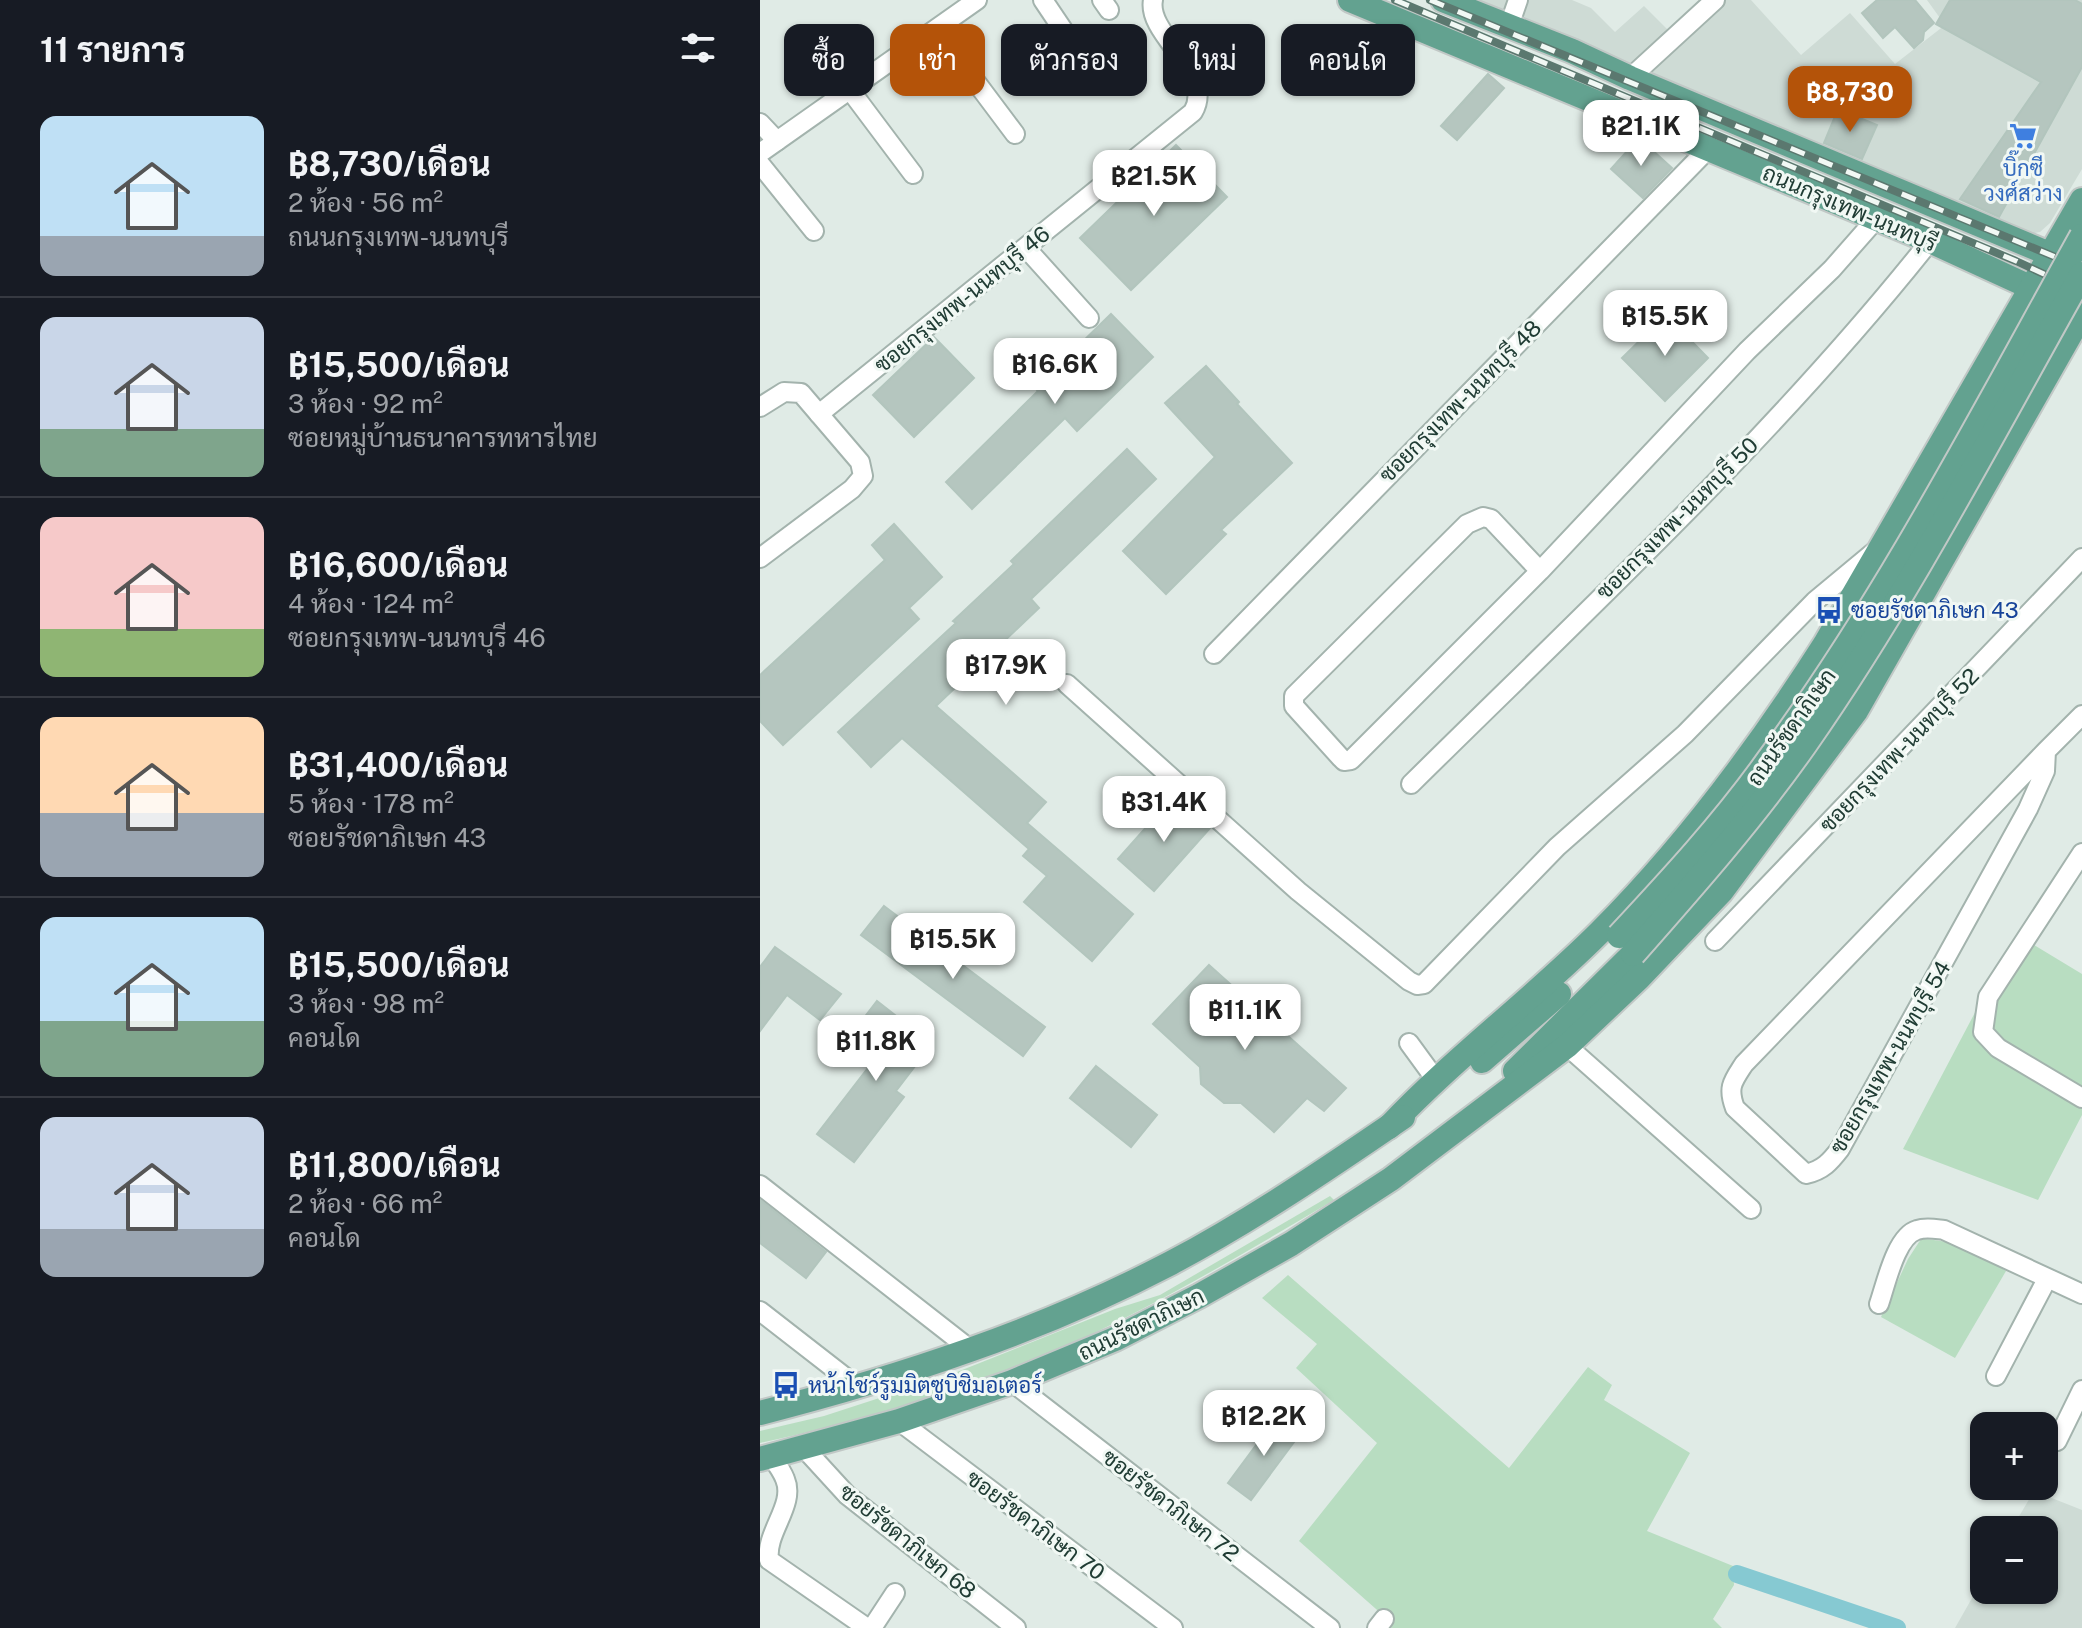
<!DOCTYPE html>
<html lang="th">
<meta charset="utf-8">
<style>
body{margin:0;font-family:"Public Sans",Sarabun,sans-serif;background:#20242c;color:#f1f3f6;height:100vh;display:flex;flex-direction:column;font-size:30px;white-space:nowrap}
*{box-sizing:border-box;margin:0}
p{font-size:26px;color:#9ea1a6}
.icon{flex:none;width:44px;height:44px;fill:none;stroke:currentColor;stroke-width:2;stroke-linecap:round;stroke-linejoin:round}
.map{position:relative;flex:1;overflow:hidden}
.side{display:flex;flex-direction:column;background:#171b24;width:760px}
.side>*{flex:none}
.hud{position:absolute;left:24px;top:24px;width:760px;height:72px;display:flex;gap:16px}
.tools{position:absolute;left:1210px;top:1412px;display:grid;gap:16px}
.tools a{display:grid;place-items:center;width:88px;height:88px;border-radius:16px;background:#171b24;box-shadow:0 2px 6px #0004;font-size:40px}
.price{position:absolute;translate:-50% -68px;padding:0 18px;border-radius:16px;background:#fff;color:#222;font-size:26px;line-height:52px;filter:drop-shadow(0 2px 4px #0008)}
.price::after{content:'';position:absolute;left:50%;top:48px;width:24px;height:18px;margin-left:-12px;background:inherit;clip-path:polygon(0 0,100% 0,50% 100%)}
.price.current{background:#b45309;color:#fff}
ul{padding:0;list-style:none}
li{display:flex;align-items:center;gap:24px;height:200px;padding:0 40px}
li+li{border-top:2px solid #363941}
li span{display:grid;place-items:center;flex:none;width:224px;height:160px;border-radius:16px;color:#555}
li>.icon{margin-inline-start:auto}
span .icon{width:96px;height:96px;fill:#fffc;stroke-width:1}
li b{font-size:34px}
h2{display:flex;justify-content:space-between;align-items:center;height:96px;padding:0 40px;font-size:34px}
.chip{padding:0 28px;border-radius:16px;background:#171b24;box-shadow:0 2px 6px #0004;font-size:28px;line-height:72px}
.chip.current{background:#b45309;color:#fff}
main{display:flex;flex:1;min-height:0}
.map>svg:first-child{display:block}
</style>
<main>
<section class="side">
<h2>11 รายการ<svg class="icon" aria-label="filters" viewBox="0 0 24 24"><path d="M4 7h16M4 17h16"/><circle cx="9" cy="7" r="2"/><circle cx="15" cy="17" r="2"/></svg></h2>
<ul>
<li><span style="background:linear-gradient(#bfe0f5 75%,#9aa5b1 0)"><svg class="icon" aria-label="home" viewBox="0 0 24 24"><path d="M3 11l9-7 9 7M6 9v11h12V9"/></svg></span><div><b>฿8,730/เดือน</b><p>2 ห้อง · 56 m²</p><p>ถนนกรุงเทพ-นนทบุรี</p></div></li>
<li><span style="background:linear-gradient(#c9d6e8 70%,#7fa58c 0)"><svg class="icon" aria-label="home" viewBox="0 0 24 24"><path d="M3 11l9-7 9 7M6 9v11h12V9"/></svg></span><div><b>฿15,500/เดือน</b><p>3 ห้อง · 92 m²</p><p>ซอยหมู่บ้านธนาคารทหารไทย</p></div></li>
<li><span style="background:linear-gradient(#f6c9c9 70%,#8fb573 0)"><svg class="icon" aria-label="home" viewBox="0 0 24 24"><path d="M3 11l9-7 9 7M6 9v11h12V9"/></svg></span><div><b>฿16,600/เดือน</b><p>4 ห้อง · 124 m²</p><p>ซอยกรุงเทพ-นนทบุรี 46</p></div></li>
<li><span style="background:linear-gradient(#ffd9b3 60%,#9aa5b1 0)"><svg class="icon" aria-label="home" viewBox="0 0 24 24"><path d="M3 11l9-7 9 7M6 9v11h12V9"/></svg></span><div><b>฿31,400/เดือน</b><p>5 ห้อง · 178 m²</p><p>ซอยรัชดาภิเษก 43</p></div></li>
<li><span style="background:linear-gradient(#bfe0f5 65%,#7fa58c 0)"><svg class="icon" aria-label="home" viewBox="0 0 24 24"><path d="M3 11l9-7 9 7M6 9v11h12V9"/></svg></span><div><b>฿15,500/เดือน</b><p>3 ห้อง · 98 m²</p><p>คอนโด</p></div></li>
<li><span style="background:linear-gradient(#c9d6e8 70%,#9aa5b1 0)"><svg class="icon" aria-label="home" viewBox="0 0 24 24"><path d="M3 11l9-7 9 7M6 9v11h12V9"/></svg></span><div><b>฿11,800/เดือน</b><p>2 ห้อง · 66 m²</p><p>คอนโด</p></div></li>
</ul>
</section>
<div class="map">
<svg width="1322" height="1628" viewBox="0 0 1322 1628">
<rect width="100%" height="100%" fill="#e0ebe6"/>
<g fill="#cedbd5">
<polygon points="709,0 812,0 831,8 855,32 884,6 910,32 963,0 991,0 1041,55 1090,13 1135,64 1185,25 1167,0 1322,0 1322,169 1290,223 1280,232 1264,235"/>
<polygon points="1274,1491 1322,1510 1322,1628 1195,1628 1224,1577 1224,1590 1284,1590 1284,1530 1251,1530"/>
</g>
<g fill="#b8ddc1">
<path d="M1269 942 1322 974V1090C1289 1071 1241 1055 1229 1017Z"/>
<polygon points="1220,1003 1216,1031 1322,1105 1322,1115 1278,1200 1143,1149"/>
<path d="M570 1196 574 1200C473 1260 372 1320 262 1365 178 1400 89 1423 0 1443V1431L64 1416 187 1376 355 1309 400 1295Z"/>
<path d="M1161 1239C1196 1240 1217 1252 1246 1271L1195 1358 1121 1317 1148 1259Z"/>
<polygon points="528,1275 749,1468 828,1367 852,1385 844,1400 930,1453 887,1531 973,1566 974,1585 953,1619 962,1628 631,1628 633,1624 539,1541 617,1443 536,1368 557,1344 502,1298"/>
</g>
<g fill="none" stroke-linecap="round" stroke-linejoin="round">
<polyline stroke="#86c9d2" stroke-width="18" points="977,1574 1137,1628"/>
</g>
<g fill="#b5c6bf" stroke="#b2c5bd" stroke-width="2">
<polygon points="1117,0 1155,0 1174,23 1164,32 1163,40 1154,48 1135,27 1123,38 1102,13"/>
<polygon points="1190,0 1315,0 1322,4 1322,67 1239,217 1200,199 1281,82 1176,24"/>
<polygon points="728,74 744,88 697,140 681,126"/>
<polygon points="1078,109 1117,125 1102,159 1064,143"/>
<polygon points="879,138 912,168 883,198 851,169"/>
<polygon points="416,145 467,197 371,290 320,238"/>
<polygon points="351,314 393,357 317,431 305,418 212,509 186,482 278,391 275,388"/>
<polygon points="906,315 948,358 905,401 862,358"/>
<polygon points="174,337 214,378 154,437 113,395"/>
<polygon points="446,366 479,402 477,404 532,463 461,530 466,534 406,594 363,551 455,457 405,403"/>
<polygon points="367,449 396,479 271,599 279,608 176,706 286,802 267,823 373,914 332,961 264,902 287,876 263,856 269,849 142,738 111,767 78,732 196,623 193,621 254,564 251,561"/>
<polygon points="134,524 182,577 149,608 159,619 23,745 0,721 0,675 125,560 112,545"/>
<polygon points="414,796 450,828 394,891 358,859"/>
<polygon points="124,906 285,1027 263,1056 101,935"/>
<polygon points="15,947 81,994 60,1020 27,995 0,1031 0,967"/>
<polygon points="449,965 586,1088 564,1111 547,1098 514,1132 481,1103 464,1103 441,1084 440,1067 393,1024"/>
<polygon points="117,1001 172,1044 136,1091 144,1097 94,1162 57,1134 124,1047 97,1027"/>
<polygon points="336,1066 397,1115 371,1147 310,1098"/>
<polygon points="0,1200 66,1252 46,1278 0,1243"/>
<polygon points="517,1417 540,1434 491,1500 468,1483"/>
</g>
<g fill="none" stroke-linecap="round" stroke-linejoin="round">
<g stroke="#a3b3ad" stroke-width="22">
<g id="minor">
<polyline points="283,0 320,55"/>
<polyline points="342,0 349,10"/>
<polyline points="749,26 758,0"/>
<polyline points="177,30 255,134"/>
<polyline points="870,78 955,0"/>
<polyline points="90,90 153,174"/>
<polyline points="0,123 17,141"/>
<polyline points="0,153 217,0"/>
<polyline points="0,164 54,231"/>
<polyline points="266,248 329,318"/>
<polyline points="0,407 24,392 41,393 100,462 103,476 92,489 0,558"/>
<path d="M59 414 433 112C456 73 386 35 393 0"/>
<polyline points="780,571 731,519 723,517 707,524 534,696 534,706 581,758 584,761 591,760 780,571 987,351 1072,269 1116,219"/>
<polyline points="454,654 948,149"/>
<polyline points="307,684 538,891 649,981 657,985 664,984 797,847 925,734 1055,601 1114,552"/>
<path d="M1286 751 1285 771 1268 809 1080 1149C1070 1162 1063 1170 1046 1174L975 1108C967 1087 973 1081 984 1064L1286 751 1322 715"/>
<path d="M651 784C827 610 1016 435 1170 241"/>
<polyline points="1322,853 1228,997 1223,1032 1238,1048 1322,1098"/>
<polyline points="955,941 1322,558"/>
<polyline points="649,1043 676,1080"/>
<polyline points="807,1046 991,1209"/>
<polyline points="0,1185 211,1350"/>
<path d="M1119 1304C1126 1284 1136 1236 1157 1230 1166 1227 1175 1229 1184 1230L1322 1294"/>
<polyline points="0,1311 99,1388"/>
<polyline points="1236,1376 1287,1279"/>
<polyline points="252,1382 570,1628"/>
<polyline points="139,1421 413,1628"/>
<polyline points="1297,1441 1322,1390"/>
<polyline points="44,1448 87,1495 256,1628"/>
<path d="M11 1456C16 1463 22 1471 25 1479 36 1505 5 1532 9 1560L107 1628"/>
<polyline points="112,1628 135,1593"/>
<polyline points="617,1628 624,1619"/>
</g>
</g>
<g stroke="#c1c8c6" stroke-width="28">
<g id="major">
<polyline points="590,0 1170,241 1283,293"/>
<polyline points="683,0 812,51 870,78 1306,261"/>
<polyline points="722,1061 799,994"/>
<polyline points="755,1071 873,954"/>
<path d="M629 1127C695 1057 772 1000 840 932 926 846 1000 746 1065 644L1322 200"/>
<path d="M0 1413C141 1377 281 1331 411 1263 492 1220 567 1169 643 1117"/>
<polyline points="0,1459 139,1421 252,1382 355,1339 439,1296 531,1244 631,1179 807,1046 879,978 961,892 1096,711 1322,314"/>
</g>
</g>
<use href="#minor" stroke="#fff" stroke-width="18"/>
<use href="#major" stroke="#63a290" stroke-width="24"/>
<g stroke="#5b786f" stroke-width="8">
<g id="rail">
<polyline points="635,0 1256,261 1322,292"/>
<polyline points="670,0 1322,268"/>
</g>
</g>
<use href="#rail" stroke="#f1f8f4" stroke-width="5" stroke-dasharray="15" stroke-linecap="butt"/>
<g stroke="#c1c8c6" stroke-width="28" stroke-linecap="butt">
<g id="major-bridge">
<path d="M859 936C911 880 963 824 1008 761 1129 596 1223 414 1322 236"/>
<path d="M873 954C933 886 993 818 1045 744 1149 595 1233 432 1322 274"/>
</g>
</g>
<use href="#major-bridge" stroke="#63a290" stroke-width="24"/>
</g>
<defs>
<g id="supermarket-bare" transform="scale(2.16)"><path d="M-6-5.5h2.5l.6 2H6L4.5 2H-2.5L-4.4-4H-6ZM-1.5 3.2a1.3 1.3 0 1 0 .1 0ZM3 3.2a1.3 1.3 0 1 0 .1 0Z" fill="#3f7fe0" stroke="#f1f8f4" stroke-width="2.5" paint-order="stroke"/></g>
<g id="bus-bare" transform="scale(2.16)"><path d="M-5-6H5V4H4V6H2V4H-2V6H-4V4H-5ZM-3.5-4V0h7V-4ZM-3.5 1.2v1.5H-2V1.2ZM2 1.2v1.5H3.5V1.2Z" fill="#1a4fb4" stroke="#f1f8f4" stroke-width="2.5" paint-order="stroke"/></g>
</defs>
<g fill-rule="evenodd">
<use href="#supermarket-bare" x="1263" y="136"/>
<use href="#bus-bare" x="1069" y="610"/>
<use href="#bus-bare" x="26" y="1385"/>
</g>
<g text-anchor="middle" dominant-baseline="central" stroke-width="6" stroke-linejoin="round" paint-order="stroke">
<g font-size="22" fill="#366cbe" stroke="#f1f8f4">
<text x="1263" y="168">บิ๊กซี<tspan x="1263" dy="25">วงศ์สว่าง</tspan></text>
</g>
<g font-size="22" fill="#203c34" stroke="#f1f8f4">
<text transform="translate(1090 208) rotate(23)">ถนนกรุงเทพ-นนทบุรี</text>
<text transform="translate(202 299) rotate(-39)">ซอยกรุงเทพ-นนทบุรี 46</text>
<text transform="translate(700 401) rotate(-45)">ซอยกรุงเทพ-นนทบุรี 48</text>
<text transform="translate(917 518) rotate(-45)">ซอยกรุงเทพ-นนทบุรี 50</text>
<text transform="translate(1031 727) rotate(-55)">ถนนรัชดาภิเษก</text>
<text transform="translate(1139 750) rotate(-46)">ซอยกรุงเทพ-นนทบุรี 52</text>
<text transform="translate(1130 1057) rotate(-60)">ซอยกรุงเทพ-นนทบุรี 54</text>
<text transform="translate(381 1324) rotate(-26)">ถนนรัชดาภิเษก</text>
<text transform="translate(411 1505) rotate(38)">ซอยรัชดาภิเษก 72</text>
<text transform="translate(276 1525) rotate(37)">ซอยรัชดาภิเษก 70</text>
<text transform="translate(148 1541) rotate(39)">ซอยรัชดาภิเษก 68</text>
</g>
<g font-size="22" fill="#164399" stroke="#f1f8f4" text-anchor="start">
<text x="1091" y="610">ซอยรัชดาภิเษก 43</text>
<text x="48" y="1385">หน้าโชว์รูมมิตซูบิชิมอเตอร์</text>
</g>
</g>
</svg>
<div class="tools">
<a>+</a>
<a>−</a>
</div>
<b class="price current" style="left:1090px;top:134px">฿8,730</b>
<b class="price" style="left:881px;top:168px">฿21.1K</b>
<b class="price" style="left:394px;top:218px">฿21.5K</b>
<b class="price" style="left:905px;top:358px">฿15.5K</b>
<b class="price" style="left:295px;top:406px">฿16.6K</b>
<b class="price" style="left:246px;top:707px">฿17.9K</b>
<b class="price" style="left:404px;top:844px">฿31.4K</b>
<b class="price" style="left:193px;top:981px">฿15.5K</b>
<b class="price" style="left:485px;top:1052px">฿11.1K</b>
<b class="price" style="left:116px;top:1083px">฿11.8K</b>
<b class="price" style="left:504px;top:1458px">฿12.2K</b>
<div class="hud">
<a class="chip">ซื้อ</a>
<a class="chip current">เช่า</a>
<a class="chip">ตัวกรอง</a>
<a class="chip">ใหม่</a>
<a class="chip">คอนโด</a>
</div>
</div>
</main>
